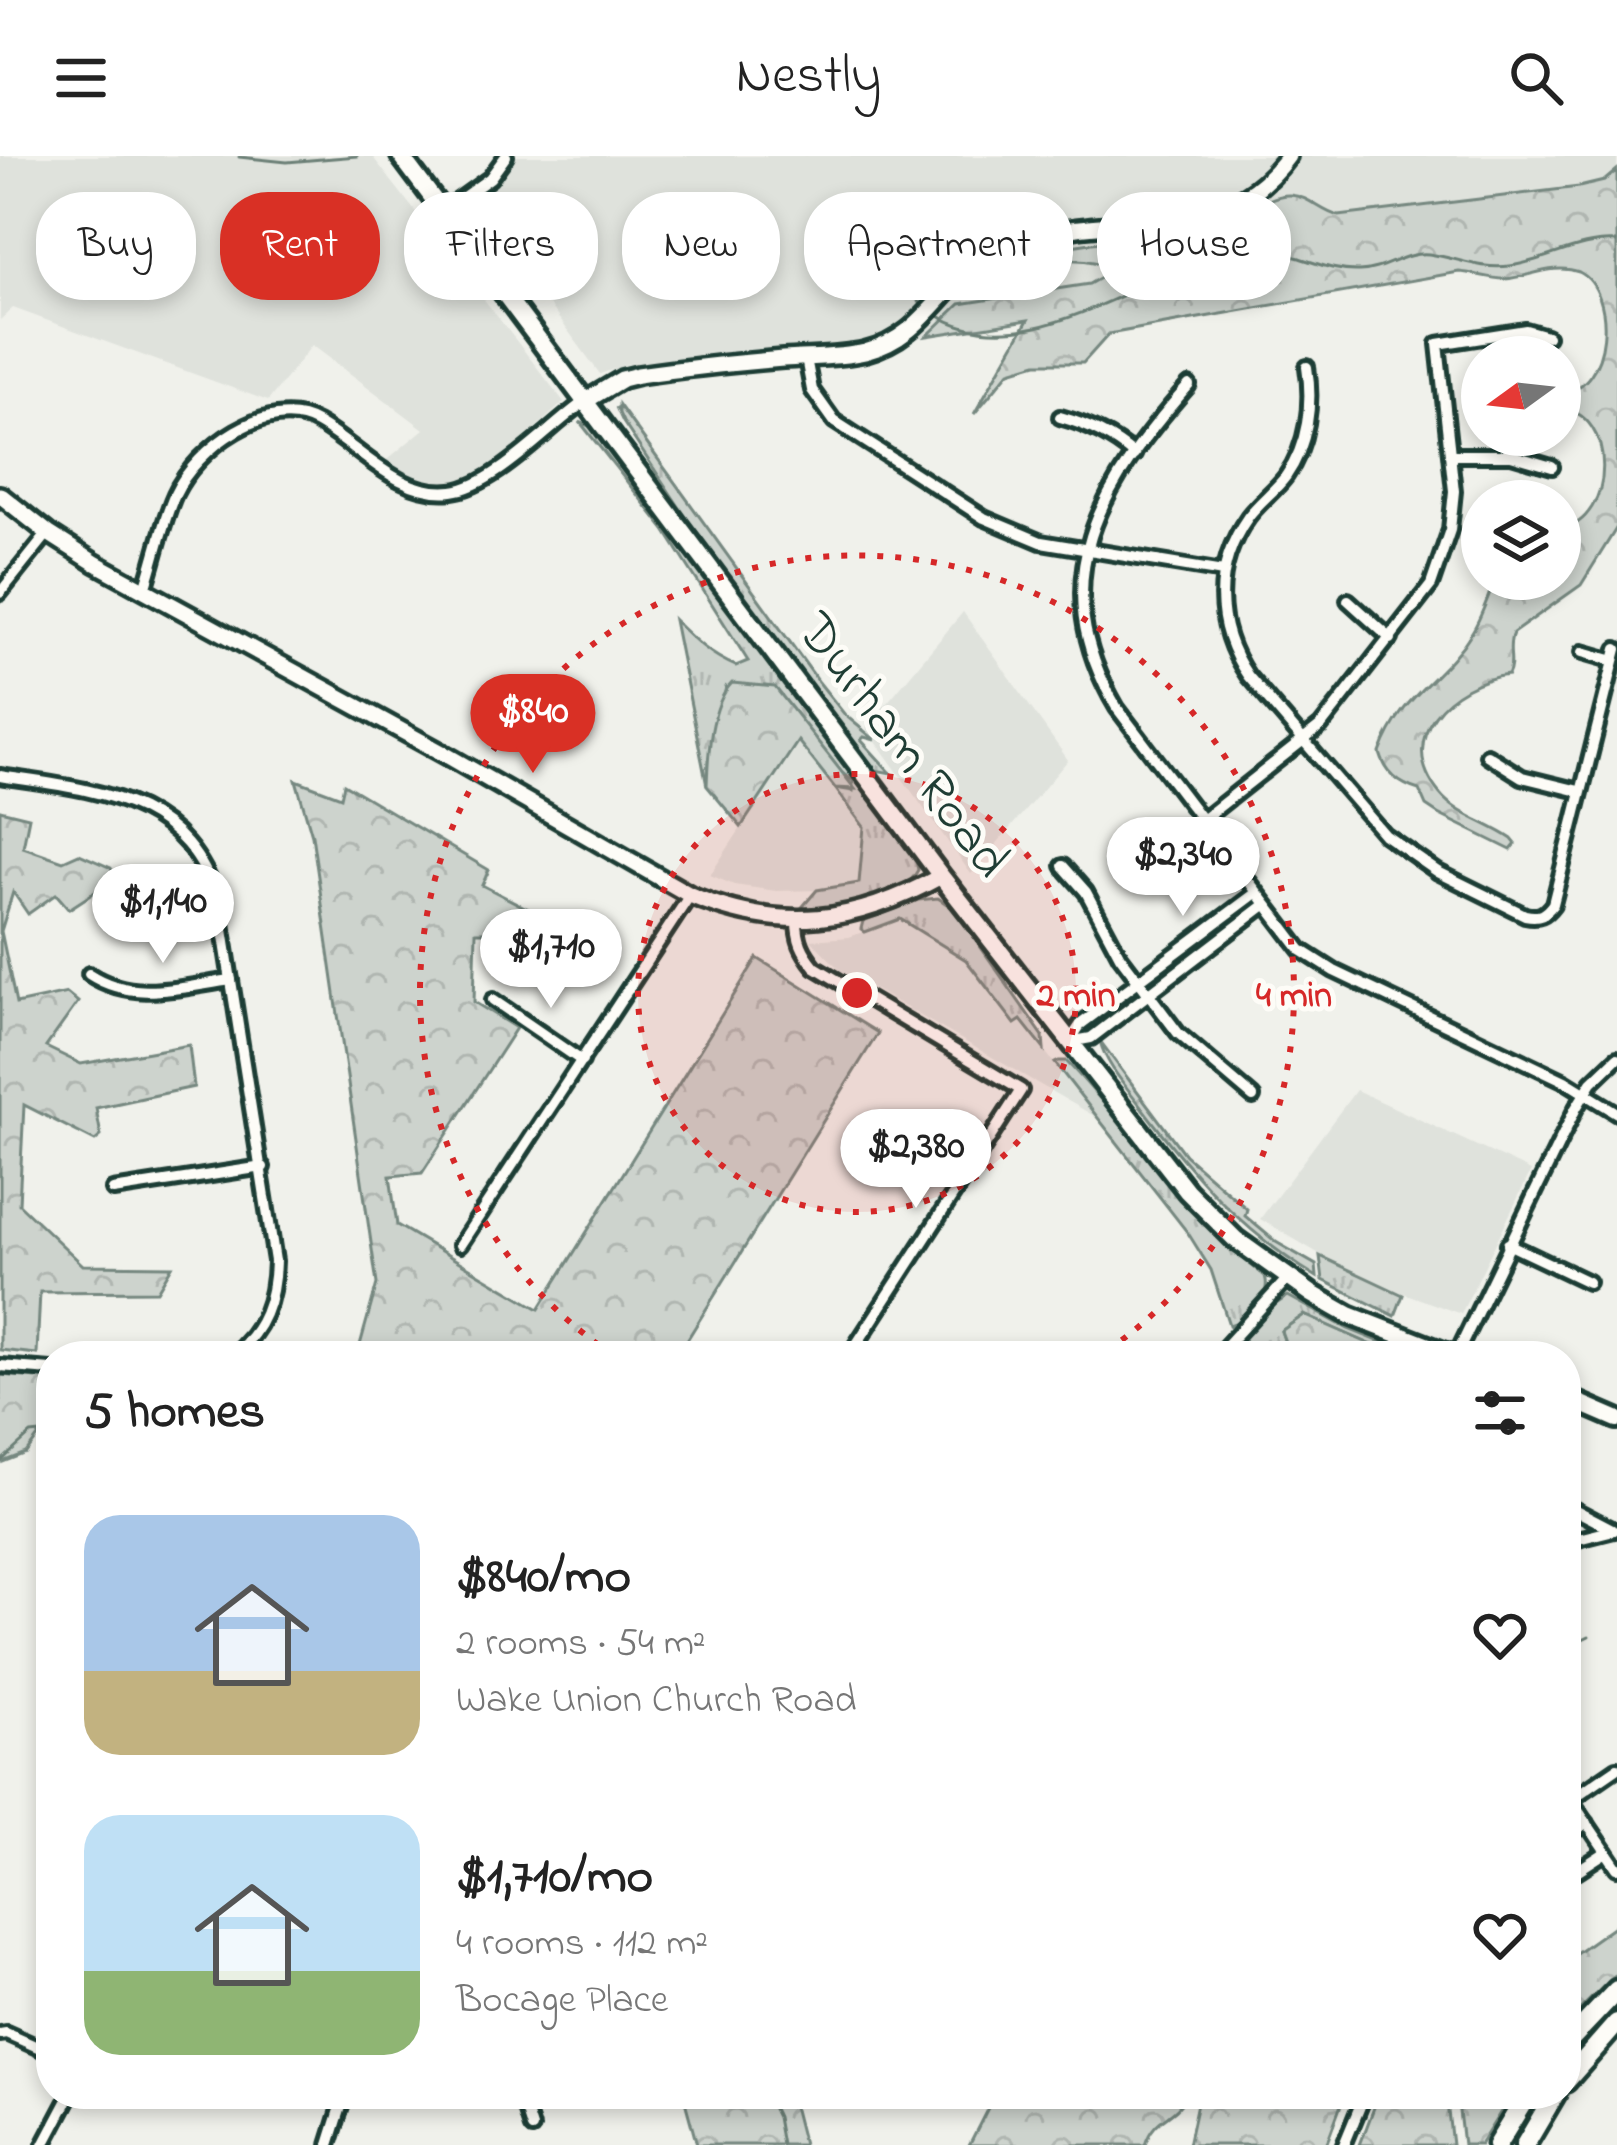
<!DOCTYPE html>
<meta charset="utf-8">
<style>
body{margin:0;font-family:"Indie Flower",sans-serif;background:#f2f2f2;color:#222;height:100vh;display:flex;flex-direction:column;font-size:45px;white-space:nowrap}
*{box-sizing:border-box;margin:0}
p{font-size:39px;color:#767676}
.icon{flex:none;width:66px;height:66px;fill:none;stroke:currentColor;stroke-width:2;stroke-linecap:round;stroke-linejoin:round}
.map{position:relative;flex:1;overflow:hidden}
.sheet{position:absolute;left:36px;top:1185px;width:1545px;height:768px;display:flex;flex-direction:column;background:#fff;border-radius:48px;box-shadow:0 6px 18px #0003}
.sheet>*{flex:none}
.top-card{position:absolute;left:36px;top:36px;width:1545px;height:108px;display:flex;gap:24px}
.needle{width:78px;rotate:255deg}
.fabs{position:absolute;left:1461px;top:180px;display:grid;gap:24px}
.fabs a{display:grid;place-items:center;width:120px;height:120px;border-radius:50%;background:#fff;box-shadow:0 6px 18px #0003;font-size:60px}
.price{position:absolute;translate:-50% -102px;padding:0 27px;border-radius:42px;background:#fff;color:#222;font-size:39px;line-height:78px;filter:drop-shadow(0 3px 6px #0008)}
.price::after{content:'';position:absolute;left:50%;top:72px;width:36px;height:27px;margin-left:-18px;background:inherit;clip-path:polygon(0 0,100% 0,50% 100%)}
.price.current{background:#d93025;color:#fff}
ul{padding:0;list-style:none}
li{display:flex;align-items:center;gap:36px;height:300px;padding:0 48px}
li span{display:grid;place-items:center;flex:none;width:336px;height:240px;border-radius:36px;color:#555}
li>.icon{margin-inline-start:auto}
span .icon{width:144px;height:144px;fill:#fffc;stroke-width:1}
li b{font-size:51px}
h2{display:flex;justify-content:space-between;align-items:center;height:144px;padding:0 48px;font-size:51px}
.chip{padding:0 42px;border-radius:48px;background:#fff;box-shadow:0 6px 18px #0003;font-size:42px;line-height:108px}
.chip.current{background:#d93025;color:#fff}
header{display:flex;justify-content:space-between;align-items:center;height:156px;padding:0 48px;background:#fff;font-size:54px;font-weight:600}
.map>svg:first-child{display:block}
</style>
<header><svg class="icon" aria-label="menu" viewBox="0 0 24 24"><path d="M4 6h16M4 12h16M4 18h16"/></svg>Nestly<svg class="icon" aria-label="search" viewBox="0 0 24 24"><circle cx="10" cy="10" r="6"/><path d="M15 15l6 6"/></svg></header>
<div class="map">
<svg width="1617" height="1989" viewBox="0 0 1617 1989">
<defs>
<pattern id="grass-tufts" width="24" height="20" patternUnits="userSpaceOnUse" patternTransform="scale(3)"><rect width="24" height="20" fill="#cdd3cd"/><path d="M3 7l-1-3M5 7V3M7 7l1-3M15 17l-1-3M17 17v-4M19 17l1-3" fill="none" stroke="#b0b6b1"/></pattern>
<pattern id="forest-crowns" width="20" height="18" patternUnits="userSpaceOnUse" patternTransform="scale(3)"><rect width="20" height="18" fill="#cdd3cd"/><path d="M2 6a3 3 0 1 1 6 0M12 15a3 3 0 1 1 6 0" fill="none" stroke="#b0b6b1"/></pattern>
</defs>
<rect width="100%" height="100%" fill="#f0f1eb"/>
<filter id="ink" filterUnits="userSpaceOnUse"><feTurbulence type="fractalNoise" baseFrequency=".00833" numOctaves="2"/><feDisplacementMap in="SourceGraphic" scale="24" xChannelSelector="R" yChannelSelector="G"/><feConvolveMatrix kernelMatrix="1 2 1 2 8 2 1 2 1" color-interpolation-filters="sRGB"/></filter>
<g filter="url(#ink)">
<g fill="#dfe2dc">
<polygon points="0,0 372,0 564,246 484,319 471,327 445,332 417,327 383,307 424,273 312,189 268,245 13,152 0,164"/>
<polygon points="515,0 1617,0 1617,75 916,182 884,177 852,188 628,208 600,218 476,50"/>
<polygon points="963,456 1068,604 971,718 866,572"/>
<polygon points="799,584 865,671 859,727 826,734 776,735 734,729 710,719"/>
<polygon points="900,762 966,804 1015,867 1020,863 1096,961 839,813 811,784 849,781"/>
<polygon points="1356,934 1531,1015 1461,1158 1357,1120 1260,1063"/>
</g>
<g fill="url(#grass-tufts)" stroke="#768880" stroke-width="3">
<polygon points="619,249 818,525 845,559 875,584 864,581 861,584 891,617 875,614 727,423 623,266 616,251 619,255"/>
<path d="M580 266 591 271 915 700 918 714C898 751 835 753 798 756L817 734 859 727 864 671 835 632 853 635V625L726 531 708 605 707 630 674 464C693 483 711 500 736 510L748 505 665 374Z"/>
<polygon points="938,742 954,753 1043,880 1044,893 1021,864 1015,868 966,804 900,763 865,776 861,773 863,765 918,744"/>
<path d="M1100 885 1185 999 1247 1053 1245 1060 1276 1086 1316 1109 1317 1121C1243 1077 1191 1017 1140 949 1126 930 1106 909 1100 885Z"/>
<path d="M1059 905H1066C1138 979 1179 1056 1265 1120 1272 1142 1249 1164 1229 1169L1211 1114 1188 1077 1055 907Z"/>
<polygon points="1320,1100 1403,1139 1395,1160 1323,1124"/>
<polygon points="1288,1140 1348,1173 1416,1200 1397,1200 1304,1159 1281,1175 1290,1200 1225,1195 1264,1156"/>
</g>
<g fill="url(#forest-crowns)" stroke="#768880" stroke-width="3">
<path d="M1617 14V371L1581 429 1513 477C1506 492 1515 506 1508 519 1452 526 1392 581 1440 638 1457 659 1489 667 1512 683L1516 688 1511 694 1438 658 1426 650 1419 634C1399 628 1386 618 1380 597 1402 536 1442 525 1472 476 1482 460 1488 441 1495 423H1560V374C1617 363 1617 257 1560 252V237C1613 233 1617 134 1579 116 1554 107 1530 121 1505 123 1489 123 1474 117 1459 116L1109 178 1083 207H1037L1010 215 974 258 1028 164 927 180 960 148 1089 128 1103 120 1099 107C1057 97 1023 111 986 129L982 126C1038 76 1143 89 1214 73 1240 67 1264 38 1290 39 1309 40 1321 56 1339 60L1579 31 1604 25Z"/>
<path d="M732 527 775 531 855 633 835 632 798 585 741 671 707 630C708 600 710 549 732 527Z"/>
<polygon points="296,624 341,641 344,628 489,714 482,729 532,755 521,776 476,776 474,846 516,872 422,1017 390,1020 397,1069 539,1153 757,802 878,877 677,1200 357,1200 377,1128 312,679"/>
<polygon points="0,654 29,661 23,691 63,705 79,698 111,712 115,723 69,753 56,738 28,758 13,736 1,775 16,848 67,837 78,846 46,891 81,908 189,889 194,931 96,952 101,980 95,985 24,949 19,1048 83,1109 172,1110 157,1135 40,1136 37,1198 0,1194"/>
<polygon points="1304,1159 1397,1200 1290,1200 1281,1175"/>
<polygon points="0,1219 51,1223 51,1278 41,1277 26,1297 0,1307"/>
<polygon points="1617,1768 1617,1817 1566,1867 1566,1804"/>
<polygon points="683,1938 790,1938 803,1989 697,1989"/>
<path d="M995 1938H1187C1176 1963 1154 1959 1145 1989H969Z"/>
<polygon points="1199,1938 1345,1938 1326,1989 1188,1989"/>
<polygon points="1379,1938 1446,1938 1452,1989 1360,1989"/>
<polygon points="1457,1938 1512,1938 1480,1989 1463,1989"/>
</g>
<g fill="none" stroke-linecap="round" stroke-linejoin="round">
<g stroke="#6c8077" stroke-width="3">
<polyline points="239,1 287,6 357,0"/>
<polyline points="839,75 872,108 904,129 922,149"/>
<path d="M935 158C1019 209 1117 134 1196 109 1228 99 1263 93 1296 101 1317 107 1336 116 1359 115 1383 115 1405 95 1429 98 1458 102 1480 114 1510 110 1547 105 1580 83 1617 86"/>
<polyline points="0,1306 31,1278 51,1276"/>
<polyline points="1566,1491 1589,1480"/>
<polyline points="766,1938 777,1961 782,1989"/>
</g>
<g stroke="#1f3d34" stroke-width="20">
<g id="street">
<polyline points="444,55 490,22 506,0"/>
<polyline points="806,202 812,234 834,265 984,362 1041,386 1223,416"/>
<path d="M1307 211C1313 247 1308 289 1286 320 1275 335 1259 346 1248 361 1213 411 1214 470 1248 520L1385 679 1438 716 1525 759C1539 762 1545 759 1553 748L1617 493"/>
<path d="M1189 229C1100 330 1041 423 1117 552L1301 794 1334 815 1565 925 1617 957"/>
<path d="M1060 261C1089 269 1112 280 1134 299"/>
<polyline points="1453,299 1511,299 1552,311"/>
<path d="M145 433C155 403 162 367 175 338 196 293 268 239 317 267 360 291 398 341 452 335 496 330 550 269 587 244"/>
<polyline points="0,437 48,377"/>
<polyline points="1348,444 1391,483"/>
<polyline points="1583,496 1611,504"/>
<polyline points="1487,599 1522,621 1579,635"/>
<path d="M0 620C98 635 184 639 219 748L275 1105C274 1144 264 1175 232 1200"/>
<polyline points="1201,665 1321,570 1431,429 1450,374 1454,335 1438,188 1526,174 1547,180"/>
<polyline points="1063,710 1086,736 1120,800 1178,877 1253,941"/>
<path d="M797 764C797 784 802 795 815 811L1021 934 849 1200"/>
<path d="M89 818C133 847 182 831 231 824"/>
<polyline points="493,844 582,905"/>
<polyline points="1069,886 1091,882 1265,749"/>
<polyline points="1069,886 1081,868 1256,737"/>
<polyline points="113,1034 263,1011"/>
<polyline points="1508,1088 1588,1126"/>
<polyline points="460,1089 690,739"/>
<polyline points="1217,1200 1288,1122"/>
<polyline points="1456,1200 1576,952 1592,926 1617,902"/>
<polyline points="0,1210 51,1214"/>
<polyline points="1566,1349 1614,1374"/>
<polyline points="1566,1386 1614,1374"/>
<polyline points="1571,1644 1617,1712"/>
<polyline points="1569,1645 1617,1612"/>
<polyline points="1566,1681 1587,1667"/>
<polyline points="1566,1722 1606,1696"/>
<polyline points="0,1878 6,1877 51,1897"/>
<polyline points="521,1938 532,1972"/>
<polyline points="44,1989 71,1938"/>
<polyline points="329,1989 345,1938"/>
<polyline points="1344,1989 1365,1938"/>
</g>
</g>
<g stroke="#1f3d34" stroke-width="24">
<g id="secondary">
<path d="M587 244 622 223 638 219C686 212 735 207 783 203 811 201 839 202 865 196 920 182 937 137 978 106 992 95 1011 88 1027 83 1121 52 1221 93 1288 0"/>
<path d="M0 339 48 377 95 407 446 599 690 739C782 777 855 768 941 720"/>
</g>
</g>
<g stroke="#1f3d34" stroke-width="26">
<g id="primary">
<polyline points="401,0 941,720 1187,1035 1235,1083 1312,1138 1349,1159 1454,1200"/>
<polyline points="1566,1241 1617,1263"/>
</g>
</g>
<g stroke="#1f3d34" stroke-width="27">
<g id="highway">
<polyline points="1566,1888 1617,1834"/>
<polyline points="1566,1925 1617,1867"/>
<polyline points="1497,1989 1528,1938"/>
<polyline points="1525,1989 1555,1938"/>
</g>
</g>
<use href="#street" stroke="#fdfcf7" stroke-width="10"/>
<use href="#secondary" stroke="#fdfcf7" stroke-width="15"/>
<use href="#primary" stroke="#fdfcf7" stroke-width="16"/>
<use href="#highway" stroke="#fdfcf7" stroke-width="18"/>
</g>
</g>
<circle cx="857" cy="837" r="219" fill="#d62828" fill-opacity=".12"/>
<g fill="none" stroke="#d62828" stroke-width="6" stroke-dasharray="6 12">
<circle cx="857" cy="837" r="219"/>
<path d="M613 1199A437 437 0 1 1 1101 1199"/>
</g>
<g text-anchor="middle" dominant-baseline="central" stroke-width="10" stroke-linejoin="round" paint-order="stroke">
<g font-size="54" fill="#1f3d34" stroke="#fdfcf7">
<text transform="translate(901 591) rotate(53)">Durham Road</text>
</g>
</g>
<circle cx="857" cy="837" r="18" fill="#d62828" stroke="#fdfcf7" stroke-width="6"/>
<g font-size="36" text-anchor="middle" font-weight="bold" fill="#d62828" stroke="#fdfcf7" stroke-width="10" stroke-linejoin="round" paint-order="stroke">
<text x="1076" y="850">2 min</text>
<text x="1294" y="850">4 min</text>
</g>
</svg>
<div class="fabs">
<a><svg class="needle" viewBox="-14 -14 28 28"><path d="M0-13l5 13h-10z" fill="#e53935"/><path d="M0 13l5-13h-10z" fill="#767676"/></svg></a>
<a><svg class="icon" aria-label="layers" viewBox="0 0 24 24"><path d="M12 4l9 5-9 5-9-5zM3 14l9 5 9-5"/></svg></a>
</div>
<b class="price current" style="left:533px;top:620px">$840</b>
<b class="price" style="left:1183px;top:763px">$2,340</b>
<b class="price" style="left:163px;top:810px">$1,140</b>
<b class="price" style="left:551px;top:855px">$1,710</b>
<b class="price" style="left:916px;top:1055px">$2,380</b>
<div class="top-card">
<a class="chip">Buy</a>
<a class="chip current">Rent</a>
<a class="chip">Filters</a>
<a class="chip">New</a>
<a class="chip">Apartment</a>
<a class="chip">House</a>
</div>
<section class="sheet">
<h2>5 homes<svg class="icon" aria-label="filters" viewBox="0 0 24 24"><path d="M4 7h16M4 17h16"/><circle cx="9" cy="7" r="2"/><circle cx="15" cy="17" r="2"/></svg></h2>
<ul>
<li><span style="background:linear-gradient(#a9c7e8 65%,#c2b280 0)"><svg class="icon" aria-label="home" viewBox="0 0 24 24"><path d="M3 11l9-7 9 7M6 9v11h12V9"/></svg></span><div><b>$840/mo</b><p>2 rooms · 54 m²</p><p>Wake Union Church Road</p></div><svg class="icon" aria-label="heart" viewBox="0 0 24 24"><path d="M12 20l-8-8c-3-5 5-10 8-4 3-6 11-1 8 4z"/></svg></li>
<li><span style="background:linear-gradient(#bfe0f5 65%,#8fb573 0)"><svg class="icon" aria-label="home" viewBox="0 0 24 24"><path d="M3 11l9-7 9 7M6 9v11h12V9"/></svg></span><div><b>$1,710/mo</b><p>4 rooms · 112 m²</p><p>Bocage Place</p></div><svg class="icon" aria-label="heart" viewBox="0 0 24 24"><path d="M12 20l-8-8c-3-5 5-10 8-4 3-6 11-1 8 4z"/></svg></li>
</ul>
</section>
</div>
